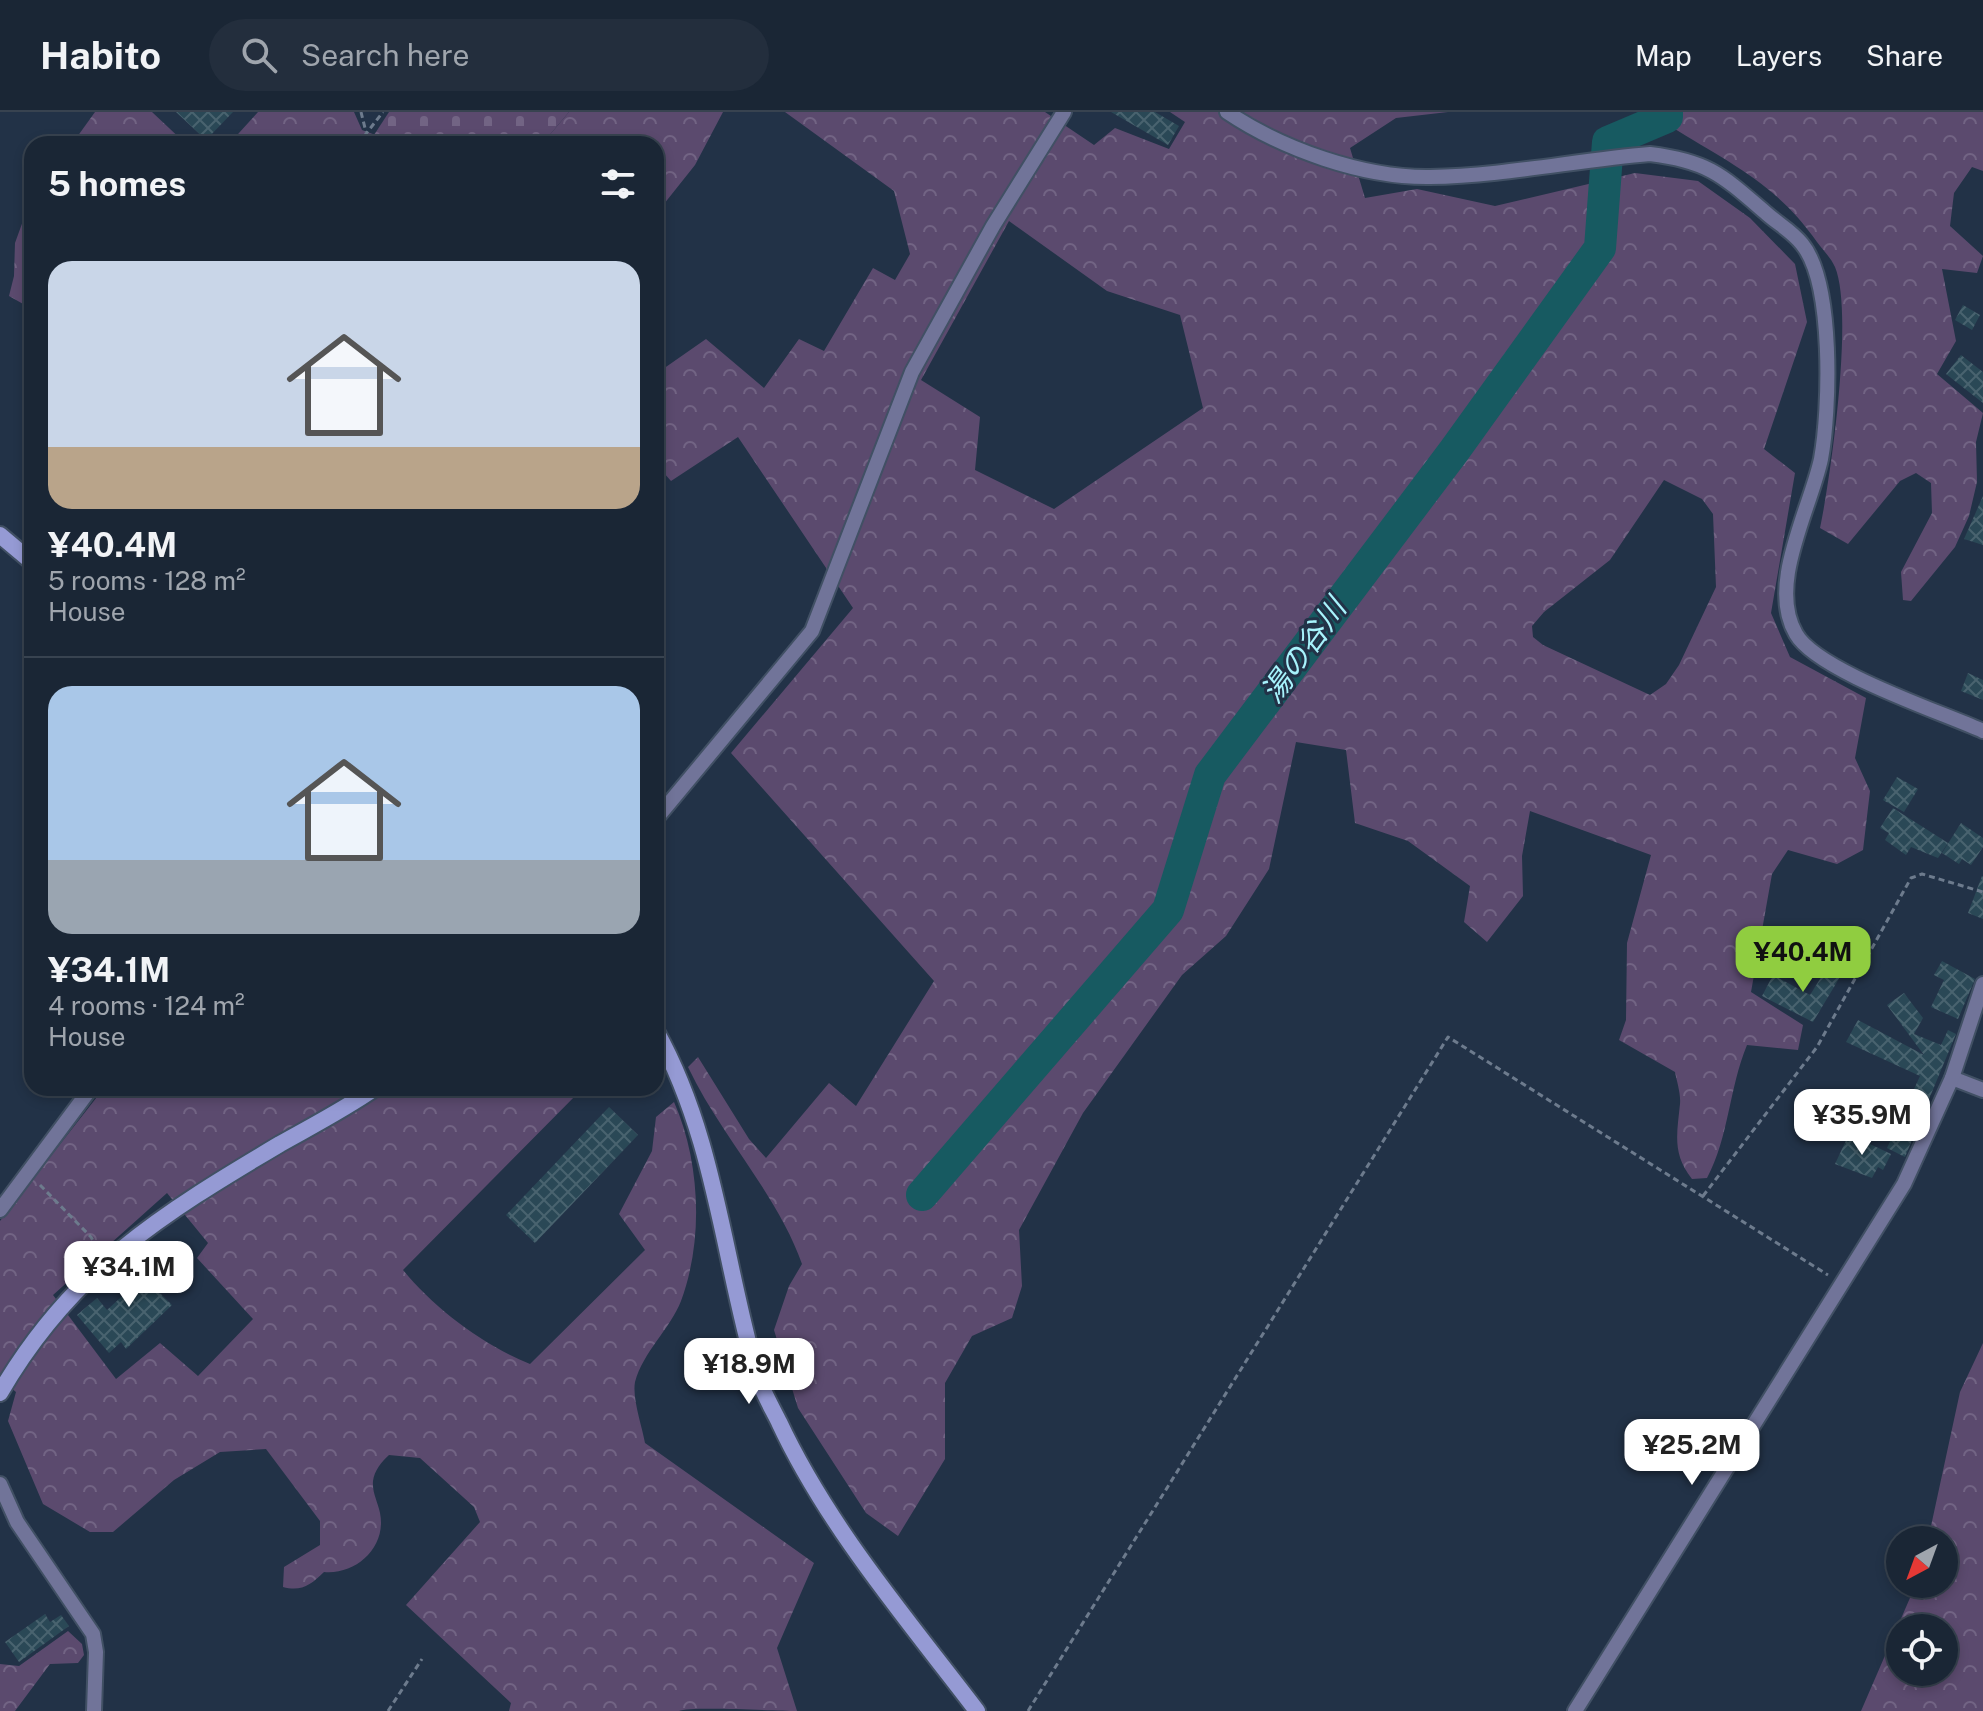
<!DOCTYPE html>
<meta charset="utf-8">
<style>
body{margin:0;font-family:"Public Sans","Noto Sans JP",sans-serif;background:#232e3d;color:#f1f3f6;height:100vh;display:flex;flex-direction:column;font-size:30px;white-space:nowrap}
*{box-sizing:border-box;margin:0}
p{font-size:26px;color:#9fa5ad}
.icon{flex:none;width:44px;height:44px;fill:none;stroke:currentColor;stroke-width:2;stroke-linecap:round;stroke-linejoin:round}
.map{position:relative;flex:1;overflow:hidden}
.drawer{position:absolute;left:24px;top:24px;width:640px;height:960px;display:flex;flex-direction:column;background:#1a2635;border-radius:24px;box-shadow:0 4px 12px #0003,0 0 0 2px #384350}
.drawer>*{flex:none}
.needle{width:52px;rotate:221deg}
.buttons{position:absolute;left:1886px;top:1414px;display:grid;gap:16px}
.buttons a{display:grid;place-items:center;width:72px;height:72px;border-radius:50%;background:#1a2635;box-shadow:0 4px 12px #0003,0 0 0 2px #384350;font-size:40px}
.price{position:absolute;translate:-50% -68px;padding:0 18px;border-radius:16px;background:#fff;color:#222;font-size:26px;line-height:52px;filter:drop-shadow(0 2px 4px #0008)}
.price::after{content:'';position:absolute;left:50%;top:48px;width:24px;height:18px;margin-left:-12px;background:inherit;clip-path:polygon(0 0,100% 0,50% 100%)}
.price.selected{background:#90cd40;color:#111}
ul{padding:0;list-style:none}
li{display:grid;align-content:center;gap:16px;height:424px;padding:0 24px}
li+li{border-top:2px solid #384350}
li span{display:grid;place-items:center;height:248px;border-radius:24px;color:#555}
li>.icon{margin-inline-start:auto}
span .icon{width:144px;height:144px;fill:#fffc;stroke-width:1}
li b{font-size:34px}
h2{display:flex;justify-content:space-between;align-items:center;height:96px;padding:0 24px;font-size:34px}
header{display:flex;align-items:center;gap:48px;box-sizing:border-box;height:112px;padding:0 40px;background:#1a2635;border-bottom:2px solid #384350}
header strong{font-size:38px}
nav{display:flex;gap:44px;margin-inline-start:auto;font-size:28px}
.search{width:560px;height:72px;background:#232e3d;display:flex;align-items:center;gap:20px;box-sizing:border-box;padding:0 28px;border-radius:44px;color:#9fa5ad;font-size:30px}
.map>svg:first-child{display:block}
</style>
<header>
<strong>Habito</strong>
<div class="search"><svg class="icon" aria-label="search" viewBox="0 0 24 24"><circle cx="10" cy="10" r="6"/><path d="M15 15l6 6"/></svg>Search here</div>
<nav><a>Map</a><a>Layers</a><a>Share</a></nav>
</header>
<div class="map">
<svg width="1983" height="1599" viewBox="0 0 1983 1599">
<defs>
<pattern id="forest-crowns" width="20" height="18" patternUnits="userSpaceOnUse" patternTransform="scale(2)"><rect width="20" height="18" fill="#5b4a6e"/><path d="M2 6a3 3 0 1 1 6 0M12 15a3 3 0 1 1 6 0" fill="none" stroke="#726484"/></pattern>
<pattern id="cemetery-stones" width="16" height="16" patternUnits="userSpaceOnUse" patternTransform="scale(2)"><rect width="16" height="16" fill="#5b4a6e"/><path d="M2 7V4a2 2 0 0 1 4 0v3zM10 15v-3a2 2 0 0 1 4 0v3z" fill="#726484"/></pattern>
<pattern id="building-cross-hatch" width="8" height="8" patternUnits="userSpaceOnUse" patternTransform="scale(2)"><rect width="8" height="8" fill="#2a4856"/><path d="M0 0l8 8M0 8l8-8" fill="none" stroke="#49636f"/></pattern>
</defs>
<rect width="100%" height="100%" fill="#223247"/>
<g fill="url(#forest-crowns)" fill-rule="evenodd">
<polygon points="95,0 152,0 186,32 72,32"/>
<polygon points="258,0 354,0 362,18 400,32 229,32"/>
<polygon points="569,0 723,0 695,53 656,102 656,32 542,32"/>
<path d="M785 0H1045L1094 33 1115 16 1169 37 1185 10 1170 0H1448L1396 6 1350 36 1365 86 1417 77 1495 94 1635 61 1698 69 1750 106 1795 152 1807 210 1764 337 1795 361 1771 501 1790 545 1866 586 1855 646 1870 679 1863 738 1837 752 1788 738 1772 762 1751 880 1803 913 1798 938 1747 933C1729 976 1729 1025 1707 1066L1692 1067C1672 1042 1677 1022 1680 992 1681 982 1677 970 1675 960L1619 928 1626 908 1627 831 1651 743 1530 699 1522 744 1523 784 1487 830 1464 810 1470 774 1408 729 1355 711 1346 638 1296 630 1269 757 1226 824 1182 863 1083 1001 1019 1118 1022 1174 1012 1206 972 1224 945 1271V1347L898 1424 866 1401 798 1296 774 1218 789 1174 802 1152C778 1083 720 1023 688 955L698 945 749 1027 766 1046 829 971 856 994 934 869 731 641 853 496 738 325 671 369 656 352V250L663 257 706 227 764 276 799 227 824 239 873 156 895 168 910 142 894 79ZM1009 109 1107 179 1180 203 1203 296 1054 397 975 358 980 305 921 268ZM1664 368 1702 387 1713 402 1716 475 1679 553 1666 572 1650 583 1543 533 1533 525 1532 514 1544 500 1610 448Z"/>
<path d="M1675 0H1983V59L1972 55 1954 81 1950 114 1983 144 1977 161 1942 157 1956 229 1937 262 1983 301 1976 330 1977 370 1969 404 1955 435 1911 489 1903 488 1901 460 1932 401 1931 371 1916 361 1900 369 1848 432 1820 416C1831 364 1854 200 1835 155 1831 146 1823 138 1817 130 1776 71 1729 51 1670 14Z"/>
<polygon points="32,84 32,197 9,184 14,164 15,131"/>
<path d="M104 976H583L403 1158C435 1197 483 1233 530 1252L645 1138 619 1102 652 1039 656 1005 674 990C700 1049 704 1127 681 1189 670 1217 643 1240 635 1270 632 1286 642 1314 645 1331L814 1451 777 1536 797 1599C777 1599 689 1594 679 1599H509L511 1591 406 1493 480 1410 474 1395 420 1346 389 1343C382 1349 374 1359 373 1369 372 1381 378 1390 380 1401 387 1435 356 1463 324 1460 311 1473 301 1480 283 1475L284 1455 320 1433V1409L266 1337 220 1340 174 1368 113 1420H90L43 1392 8 1309 16 1280 0 1267V1109ZM167 1081 208 1131 197 1146 253 1207 198 1264 160 1231 116 1267 53 1183Z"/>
<path d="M1983 1231V1599H1861L1916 1472H1944V1428H1928L1960 1280ZM1900 1516H1944V1560H1900Z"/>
<polygon points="68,1519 82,1532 84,1543 78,1551 50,1552 15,1599 0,1599 0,1552 19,1554"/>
</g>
<polygon fill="url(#cemetery-stones)" points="389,0 569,0 542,32 400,32 374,23"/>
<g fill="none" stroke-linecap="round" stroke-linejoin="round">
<polyline stroke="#175a61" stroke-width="32" points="922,1083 1168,798 1210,663 1454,339 1600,136 1608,30 1667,5 1667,0"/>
</g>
<g fill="url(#building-cross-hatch)">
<polygon points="176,0 233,0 206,28"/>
<polygon points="1111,0 1155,0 1179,14 1168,33"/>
<polygon points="1963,193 1980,203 1972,218 1955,208"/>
<polygon points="1961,243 1983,260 1983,291 1946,262"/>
<polygon points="1983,384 1983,433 1964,427"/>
<polygon points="1968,561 1983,568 1983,588 1961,579"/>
<polygon points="1897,665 1918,677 1904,700 1883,688"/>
<polygon points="1893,696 1948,731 1938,746 1911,735 1906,743 1885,728 1889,721 1880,716"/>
<polygon points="1961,711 1983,726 1983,735 1971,753 1962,747 1959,752 1942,741"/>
<polygon points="1982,764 1983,764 1983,807 1968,801"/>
<polygon points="1768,822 1792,834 1783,853 1759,841"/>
<polygon points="1942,849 1975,867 1958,907 1931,895 1944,868 1934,863"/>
<polygon points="1830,851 1843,860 1813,910 1762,884 1773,863 1810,883"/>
<polygon points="1904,881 1923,906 1914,922 1941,933 1948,918 1956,922 1905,1045 1887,1036 1920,964 1846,930 1858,908 1924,943 1887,893"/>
<polygon points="609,995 638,1023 535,1131 506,1103"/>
<polygon points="1849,1022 1891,1042 1883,1058 1878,1055 1872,1066 1835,1052"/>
<polygon points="147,1140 170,1169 158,1179 172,1193 126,1237 121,1230 109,1241 77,1203 97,1186 107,1198 143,1165 132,1151"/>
<polygon points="45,1502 50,1510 61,1503 69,1514 19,1550 5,1530"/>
</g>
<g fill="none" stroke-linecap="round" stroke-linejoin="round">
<g stroke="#415064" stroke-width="18">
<g id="street">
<path d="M1227 0C1282 37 1363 66 1430 65 1503 64 1577 48 1650 42 1708 49 1722 63 1766 101 1777 111 1793 120 1802 132 1834 171 1830 298 1821 347 1810 398 1767 473 1796 522 1817 559 1941 600 1983 619"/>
<polyline points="656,707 812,519 912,260 993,114 1064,0"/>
<polyline points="1952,966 1983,978"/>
<polyline points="0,1098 91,976"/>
<polyline points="0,1372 17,1410 93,1522 96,1540 94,1599"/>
<polyline points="1575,1599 1904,1072 1952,966 1983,872"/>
</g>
</g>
<g stroke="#415064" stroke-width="20">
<g id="secondary">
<polyline points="0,423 32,450"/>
<path d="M656 919C715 1025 723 1145 756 1260 761 1277 771 1294 779 1310 828 1415 907 1507 977 1599"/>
<path d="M0 1281C71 1158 162 1102 280 1032 312 1014 345 997 375 976"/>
</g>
</g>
<g stroke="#6d7b8d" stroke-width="3" stroke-dasharray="6 4" stroke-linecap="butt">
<polyline points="361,0 366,20"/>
<polyline points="358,32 383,0"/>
<polyline points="40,1073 91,1125 98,1138"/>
<polyline points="1703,1084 1817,935 1911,766 1922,762 1983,780"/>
<polyline points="388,1599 422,1547"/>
<polyline points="1028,1599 1448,925 1828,1163"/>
</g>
<use href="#street" stroke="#717499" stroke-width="14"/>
<use href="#secondary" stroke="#959ad4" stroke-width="16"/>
</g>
<g text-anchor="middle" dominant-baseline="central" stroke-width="6" stroke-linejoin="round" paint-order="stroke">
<g font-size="30" font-style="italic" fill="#a7f3fc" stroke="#223247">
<text transform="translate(1303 538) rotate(-54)">湯の谷川</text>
</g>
</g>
</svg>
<div class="buttons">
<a><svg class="needle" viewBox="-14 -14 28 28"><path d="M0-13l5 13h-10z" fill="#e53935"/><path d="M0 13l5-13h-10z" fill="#9fa5ad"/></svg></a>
<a><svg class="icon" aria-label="locate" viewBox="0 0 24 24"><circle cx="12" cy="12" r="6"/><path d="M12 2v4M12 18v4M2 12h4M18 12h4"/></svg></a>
</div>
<b class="price selected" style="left:1803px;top:882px">¥40.4M</b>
<b class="price" style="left:1862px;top:1045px">¥35.9M</b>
<b class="price" style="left:129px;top:1197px">¥34.1M</b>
<b class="price" style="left:749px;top:1294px">¥18.9M</b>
<b class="price" style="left:1692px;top:1375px">¥25.2M</b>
<section class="drawer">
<h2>5 homes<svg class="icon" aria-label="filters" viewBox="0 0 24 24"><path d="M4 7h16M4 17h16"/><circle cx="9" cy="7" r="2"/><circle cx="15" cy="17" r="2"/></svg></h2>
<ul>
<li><span style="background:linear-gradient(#c9d6e8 75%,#b9a48a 0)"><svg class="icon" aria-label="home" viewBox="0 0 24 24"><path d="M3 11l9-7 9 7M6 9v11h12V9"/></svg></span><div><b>¥40.4M</b><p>5 rooms · 128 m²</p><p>House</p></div></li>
<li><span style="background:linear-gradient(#a9c7e8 70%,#9aa5b1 0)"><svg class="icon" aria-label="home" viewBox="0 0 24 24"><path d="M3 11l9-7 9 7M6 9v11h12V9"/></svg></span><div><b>¥34.1M</b><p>4 rooms · 124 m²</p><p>House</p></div></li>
</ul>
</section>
</div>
